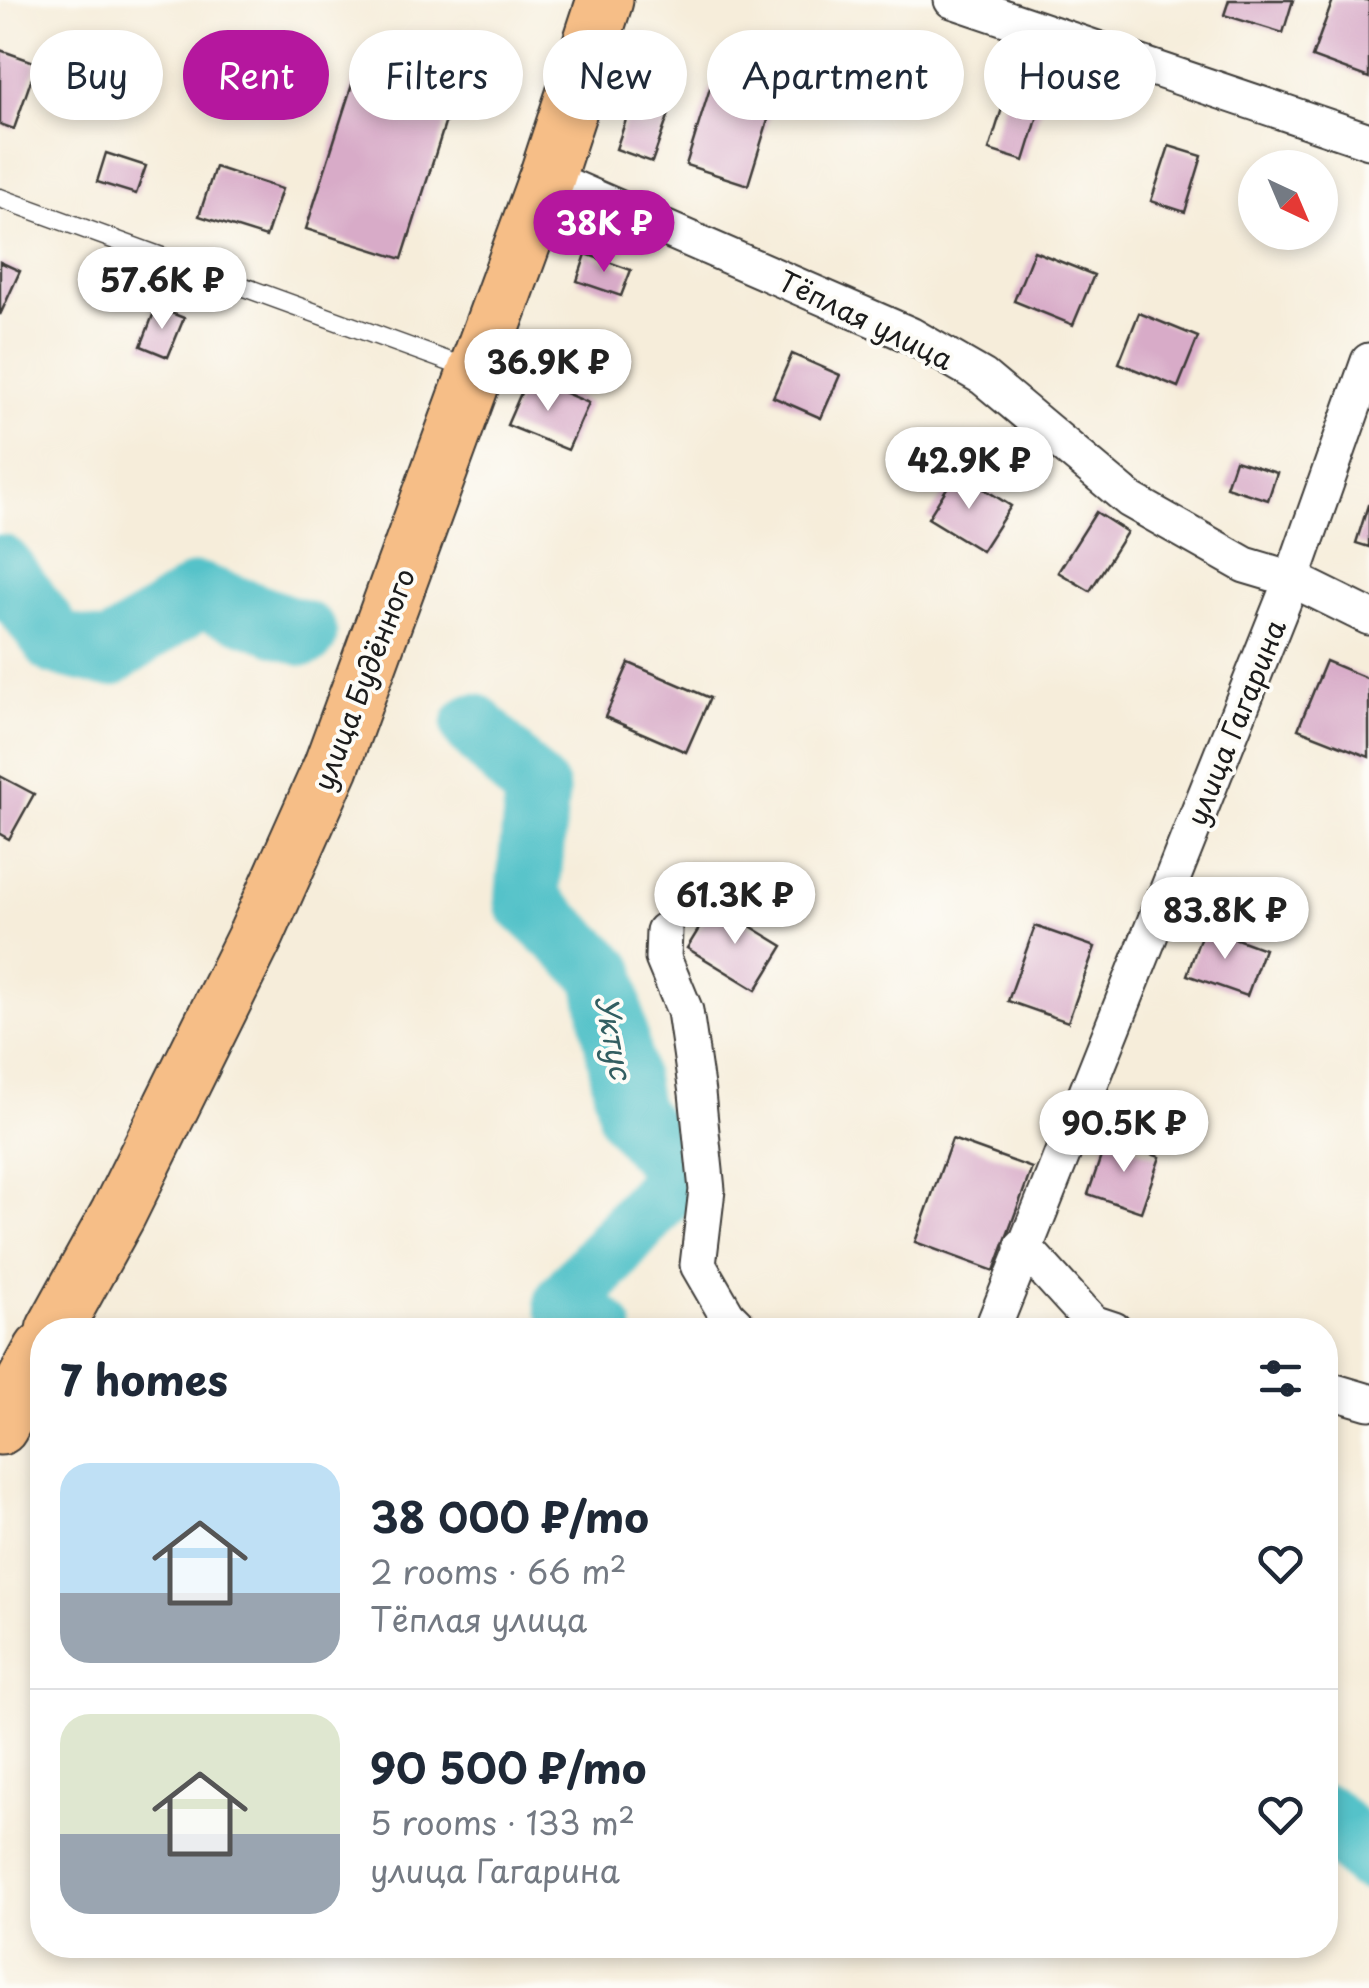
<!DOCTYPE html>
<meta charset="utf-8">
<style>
body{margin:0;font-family:"Playpen Sans",sans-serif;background:#f2f2f3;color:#1f2937;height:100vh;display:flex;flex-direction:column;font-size:38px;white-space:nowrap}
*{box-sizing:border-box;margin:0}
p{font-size:32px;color:#747a83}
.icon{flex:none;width:55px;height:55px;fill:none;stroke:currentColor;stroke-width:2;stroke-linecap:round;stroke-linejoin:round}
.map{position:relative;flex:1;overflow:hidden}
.side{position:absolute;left:30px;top:1318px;width:1308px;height:640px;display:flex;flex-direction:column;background:#fff;border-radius:40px;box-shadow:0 5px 15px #0003}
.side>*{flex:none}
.guide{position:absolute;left:30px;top:30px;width:1310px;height:90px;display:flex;gap:20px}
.needle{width:65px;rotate:136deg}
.tools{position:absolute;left:1238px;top:150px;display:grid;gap:20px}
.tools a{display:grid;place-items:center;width:100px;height:100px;border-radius:50%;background:#fff;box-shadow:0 5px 15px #0003;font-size:50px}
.price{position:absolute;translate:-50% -85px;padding:0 22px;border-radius:35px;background:#fff;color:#222;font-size:32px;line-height:65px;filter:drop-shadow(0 2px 5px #0008)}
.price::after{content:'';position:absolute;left:50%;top:60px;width:30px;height:22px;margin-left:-15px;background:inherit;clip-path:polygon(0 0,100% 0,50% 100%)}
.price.selected{background:#b5179e;color:#fff}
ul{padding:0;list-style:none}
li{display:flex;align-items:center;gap:30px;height:250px;padding:0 30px}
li+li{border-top:2px solid #e0e1e3}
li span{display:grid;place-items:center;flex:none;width:280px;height:200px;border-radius:30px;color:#555}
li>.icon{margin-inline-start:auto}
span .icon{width:120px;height:120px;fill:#fffc;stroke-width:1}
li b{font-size:42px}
h2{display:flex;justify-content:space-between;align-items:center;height:120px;padding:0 30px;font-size:42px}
.pill{padding:0 35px;border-radius:45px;background:#fff;box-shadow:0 5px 15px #0003;font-size:35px;line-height:90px}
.pill.selected{background:#b5179e;color:#fff}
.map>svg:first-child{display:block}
</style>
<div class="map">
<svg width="1369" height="1988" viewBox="0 0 1369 1988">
<rect width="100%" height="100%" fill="#fdfcf7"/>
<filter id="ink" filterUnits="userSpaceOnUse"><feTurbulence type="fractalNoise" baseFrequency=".01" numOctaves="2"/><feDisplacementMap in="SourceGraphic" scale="20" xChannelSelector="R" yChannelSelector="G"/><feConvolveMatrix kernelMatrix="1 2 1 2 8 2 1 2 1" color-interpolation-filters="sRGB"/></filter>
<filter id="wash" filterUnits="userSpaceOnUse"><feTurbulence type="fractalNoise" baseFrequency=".0048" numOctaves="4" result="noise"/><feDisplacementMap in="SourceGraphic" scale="40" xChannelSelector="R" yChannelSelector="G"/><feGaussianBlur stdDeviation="2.25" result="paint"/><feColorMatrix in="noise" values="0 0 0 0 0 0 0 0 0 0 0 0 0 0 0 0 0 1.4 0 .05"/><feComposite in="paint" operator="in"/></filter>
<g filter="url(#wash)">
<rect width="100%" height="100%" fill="#f6edda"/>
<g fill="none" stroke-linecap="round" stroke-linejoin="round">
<g stroke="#54c2c9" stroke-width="65">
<polyline points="0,567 56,643 108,655 199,595 305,634"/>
<polyline points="474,726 537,791 527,902 604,974 630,1115 679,1174 567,1302 601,1330"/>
<polyline points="1325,1817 1369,1859"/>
</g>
</g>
<g id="blocks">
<g fill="#d8abc8">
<polygon points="1229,0 1293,0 1283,33 1224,15"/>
<polygon points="1333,0 1369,0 1369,78 1312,57"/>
<polygon points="0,50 37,63 14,129 0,124"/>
<polygon points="645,64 682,77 652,162 616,149"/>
<polygon points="355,75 451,105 402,259 306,229"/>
<polygon points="1010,83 1045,93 1024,161 989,150"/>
<polygon points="710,88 772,107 748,185 686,165"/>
<polygon points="1169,146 1202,156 1185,212 1151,201"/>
<polygon points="106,153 146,166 136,194 97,182"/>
<polygon points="215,167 282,189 266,237 199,216"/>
<polygon points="1034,251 1094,275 1073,325 1014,301"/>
<polygon points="586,254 631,270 621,296 577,281"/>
<polygon points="0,262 20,271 0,315"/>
<polygon points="156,307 184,318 168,357 141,346"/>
<polygon points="1139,313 1198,337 1178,387 1119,363"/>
<polygon points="792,354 840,375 821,418 773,397"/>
<polygon points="528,377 589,403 568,450 507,425"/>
<polygon points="1235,460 1277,473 1268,500 1226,487"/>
<polygon points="957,472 1011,506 982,551 928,518"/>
<polygon points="1368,505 1369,505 1369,547 1356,543"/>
<polygon points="1096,512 1127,532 1090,591 1058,572"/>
<polygon points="1326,661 1369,679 1369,757 1298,729"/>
<polygon points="629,663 710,698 686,752 605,717"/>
<polygon points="0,776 34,794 9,839 0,834"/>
<polygon points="714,904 783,946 756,990 687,948"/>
<polygon points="1035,926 1095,947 1068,1022 1008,1001"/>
<polygon points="1204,927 1264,949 1247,996 1187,975"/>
<polygon points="952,1139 1032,1168 994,1271 915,1242"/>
<polygon points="1107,1139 1160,1157 1141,1212 1088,1194"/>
</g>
</g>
</g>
<g filter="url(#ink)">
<use href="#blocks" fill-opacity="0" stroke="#3d3b38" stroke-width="2.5"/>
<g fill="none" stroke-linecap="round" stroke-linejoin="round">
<g stroke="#3d3b38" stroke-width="21">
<polyline id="lane" points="0,198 472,370"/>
</g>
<g stroke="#3d3b38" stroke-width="39">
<g id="street">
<polyline points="952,0 1369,141"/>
<polyline points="547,177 910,335 983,377 1130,500 1245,565 1292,579 1369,617"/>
<polyline points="664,931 663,958 685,1011 697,1093 707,1190 698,1265 727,1315 742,1330"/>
<polyline points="1023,1246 1093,1323 1114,1330"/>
<polyline points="992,1330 1292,579 1369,361"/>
<polyline points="1325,1389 1369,1402"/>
</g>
</g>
<g stroke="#3d3b38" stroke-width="59">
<g id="primary">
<polyline points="54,1330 118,1214 257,933 331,767 547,177 605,0"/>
<polyline points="0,1427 42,1350"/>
</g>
</g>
<use href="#lane" stroke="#fff" stroke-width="18"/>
<use href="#street" stroke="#fff" stroke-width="35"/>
<use href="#primary" stroke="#f6be87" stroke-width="55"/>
</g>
</g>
<g text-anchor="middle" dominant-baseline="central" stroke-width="8" stroke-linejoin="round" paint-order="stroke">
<g font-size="28" fill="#1c1c1c" stroke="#fdfcf7">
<text transform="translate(866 319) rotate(26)">Тёплая улица</text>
<text transform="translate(363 679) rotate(-69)">улица Будённого</text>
<text transform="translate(1235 722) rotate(-68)">улица Гагарина</text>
</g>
<g font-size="30" font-style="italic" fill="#325e61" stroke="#fdfcf7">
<text transform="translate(615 1037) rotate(79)">Уктус</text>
</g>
</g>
</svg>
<div class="tools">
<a><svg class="needle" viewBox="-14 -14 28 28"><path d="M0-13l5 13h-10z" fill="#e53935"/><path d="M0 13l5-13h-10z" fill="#747a83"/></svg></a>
</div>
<b class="price selected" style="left:604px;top:275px">38K ₽</b>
<b class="price" style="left:162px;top:332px">57.6K ₽</b>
<b class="price" style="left:548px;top:414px">36.9K ₽</b>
<b class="price" style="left:969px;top:512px">42.9K ₽</b>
<b class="price" style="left:735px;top:947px">61.3K ₽</b>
<b class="price" style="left:1225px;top:962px">83.8K ₽</b>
<b class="price" style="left:1124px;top:1175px">90.5K ₽</b>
<div class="guide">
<a class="pill">Buy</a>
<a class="pill selected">Rent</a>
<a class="pill">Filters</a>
<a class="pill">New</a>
<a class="pill">Apartment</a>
<a class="pill">House</a>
</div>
<section class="side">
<h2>7 homes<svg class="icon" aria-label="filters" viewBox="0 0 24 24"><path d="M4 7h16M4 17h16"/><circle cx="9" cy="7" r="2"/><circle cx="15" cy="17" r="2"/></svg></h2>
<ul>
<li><span style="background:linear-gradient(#bfe0f5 65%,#9aa5b1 0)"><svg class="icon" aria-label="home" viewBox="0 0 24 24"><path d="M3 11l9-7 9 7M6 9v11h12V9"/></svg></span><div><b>38 000 ₽/mo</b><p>2 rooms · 66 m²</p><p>Тёплая улица</p></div><svg class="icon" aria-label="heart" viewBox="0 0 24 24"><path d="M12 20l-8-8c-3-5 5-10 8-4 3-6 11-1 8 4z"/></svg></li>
<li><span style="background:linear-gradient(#dfe7d0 60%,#9aa5b1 0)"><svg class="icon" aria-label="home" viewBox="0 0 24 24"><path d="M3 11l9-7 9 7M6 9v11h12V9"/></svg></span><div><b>90 500 ₽/mo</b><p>5 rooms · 133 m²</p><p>улица Гагарина</p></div><svg class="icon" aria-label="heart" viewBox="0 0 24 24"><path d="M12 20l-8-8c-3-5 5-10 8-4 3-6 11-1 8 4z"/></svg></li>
</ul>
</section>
</div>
